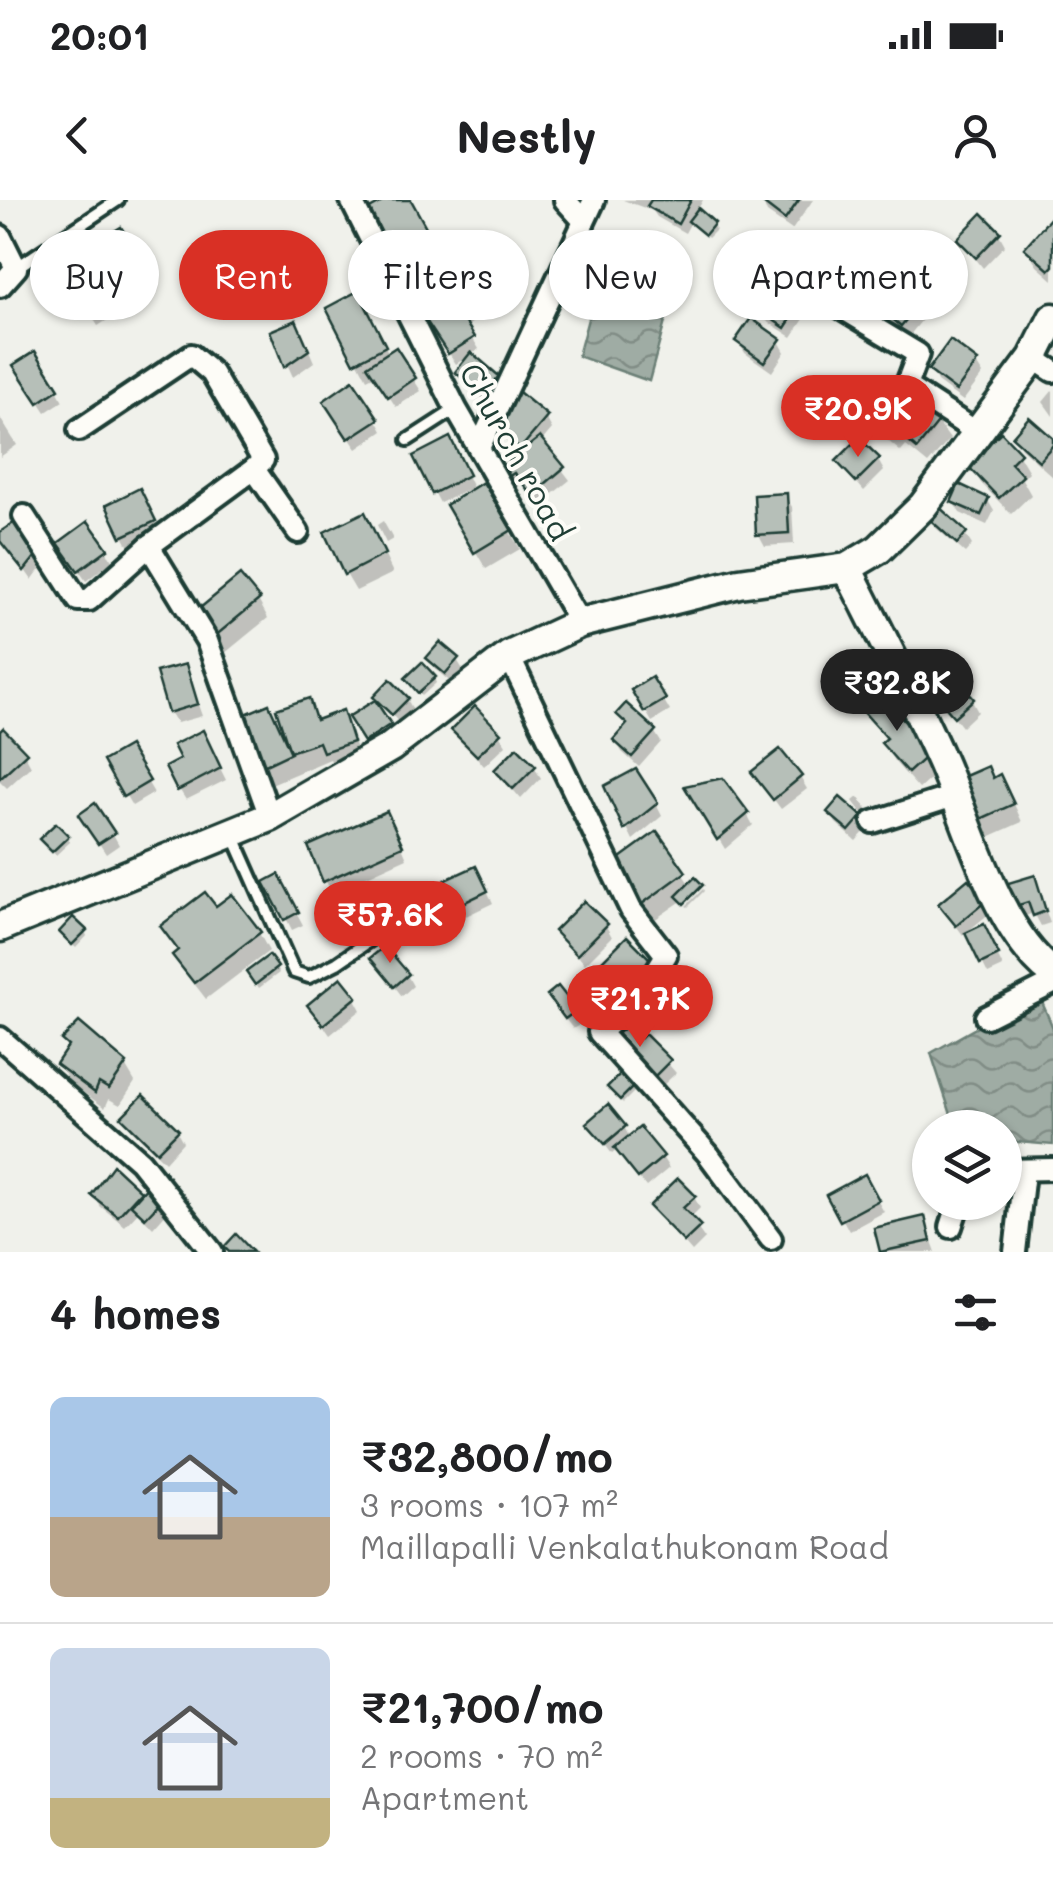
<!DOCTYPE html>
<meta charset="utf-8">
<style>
body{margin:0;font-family:Mali,sans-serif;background:#f6f6f6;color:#202124;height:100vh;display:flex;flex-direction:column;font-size:38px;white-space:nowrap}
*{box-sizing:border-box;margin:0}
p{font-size:32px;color:#757577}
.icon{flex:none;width:55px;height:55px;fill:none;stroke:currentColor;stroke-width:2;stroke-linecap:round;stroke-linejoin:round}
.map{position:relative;height:1052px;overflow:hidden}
.sheet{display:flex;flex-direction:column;background:#fff;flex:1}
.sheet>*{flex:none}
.banner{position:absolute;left:30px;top:30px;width:995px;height:90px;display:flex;gap:20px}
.tools{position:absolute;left:912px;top:910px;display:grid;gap:20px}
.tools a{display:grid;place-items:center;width:110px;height:110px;border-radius:50%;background:#fff;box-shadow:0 2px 8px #0004;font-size:50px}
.price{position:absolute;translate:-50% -85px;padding:0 22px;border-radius:35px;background:#d93025;color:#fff;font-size:32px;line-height:65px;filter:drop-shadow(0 2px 5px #0008)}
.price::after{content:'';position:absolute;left:50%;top:60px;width:30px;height:22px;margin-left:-15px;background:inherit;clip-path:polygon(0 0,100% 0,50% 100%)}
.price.on{background:#222;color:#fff}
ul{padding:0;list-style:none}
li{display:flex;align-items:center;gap:30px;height:250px;padding:0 50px}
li+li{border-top:2px solid #e0e0e0}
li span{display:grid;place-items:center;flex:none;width:280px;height:200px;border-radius:15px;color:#555}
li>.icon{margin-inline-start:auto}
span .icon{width:120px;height:120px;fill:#fffc;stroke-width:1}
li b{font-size:42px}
h2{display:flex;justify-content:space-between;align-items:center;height:120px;padding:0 50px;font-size:42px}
.tag{padding:0 35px;border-radius:45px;background:#fff;box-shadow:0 2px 8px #0004;font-size:35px;line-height:90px}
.tag.on{background:#d93025;color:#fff}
.status{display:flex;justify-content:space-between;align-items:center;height:70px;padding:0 50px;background:#fff;direction:ltr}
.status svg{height:28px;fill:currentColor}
header{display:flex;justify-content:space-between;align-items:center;height:130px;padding:0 50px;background:#fff;font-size:45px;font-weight:700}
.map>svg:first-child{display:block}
</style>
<div class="status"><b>20:01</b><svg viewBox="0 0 49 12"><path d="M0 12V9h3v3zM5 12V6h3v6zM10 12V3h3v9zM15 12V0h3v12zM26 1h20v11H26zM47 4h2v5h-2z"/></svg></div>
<header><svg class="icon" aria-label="back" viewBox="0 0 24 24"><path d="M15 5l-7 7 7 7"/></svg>Nestly<svg class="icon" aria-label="person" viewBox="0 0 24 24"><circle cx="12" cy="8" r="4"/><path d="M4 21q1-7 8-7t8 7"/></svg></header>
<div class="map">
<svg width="1053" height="1052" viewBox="0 0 1053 1052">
<defs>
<pattern id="water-waves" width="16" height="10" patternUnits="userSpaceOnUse" patternTransform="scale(2.5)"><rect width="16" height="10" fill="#9faca4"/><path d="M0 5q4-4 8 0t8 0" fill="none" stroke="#818d86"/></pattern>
</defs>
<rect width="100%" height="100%" fill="#f0f1eb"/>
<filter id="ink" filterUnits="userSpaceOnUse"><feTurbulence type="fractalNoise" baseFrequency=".01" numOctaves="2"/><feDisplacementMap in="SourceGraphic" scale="20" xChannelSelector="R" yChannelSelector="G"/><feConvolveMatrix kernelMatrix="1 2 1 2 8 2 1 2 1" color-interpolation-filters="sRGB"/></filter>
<g filter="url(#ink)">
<g fill="url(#water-waves)" stroke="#6c8077" stroke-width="2.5">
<polygon points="592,104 669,107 649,181 578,156"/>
<polygon points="1038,793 1053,828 1053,945 1005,941 1005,928 955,927 931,853"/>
</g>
<g fill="#0003">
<polygon points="391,0 409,0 434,47 399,66 389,49"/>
<polygon points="623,0 703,0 697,11 716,30 708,38 691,22 685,33 657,17 653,11"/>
<polygon points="762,0 813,0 792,30 767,13"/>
<polygon points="1053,18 1053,80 1037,66 1027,48"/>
<polygon points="120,31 148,77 125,92 96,45"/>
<polygon points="999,34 1005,45 983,68 960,39"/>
<polygon points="618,42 621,48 653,49 659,60 659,105 629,105 621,92 619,105 585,98 575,81"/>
<polygon points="82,62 115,115 98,126 65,73"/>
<polygon points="889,70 897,85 901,80 924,99 930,110 909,136 886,117 880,107 875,115 847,99 840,87"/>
<polygon points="780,79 800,95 803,99 799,104 806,116 792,137 762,118 756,106 785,95 778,82"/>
<polygon points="458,96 474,121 466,127 479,149 456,164 433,128"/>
<polygon points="330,109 367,112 389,154 395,150 421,191 396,207 375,175 367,179"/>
<polygon points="273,133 302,134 314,162 293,177"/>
<polygon points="738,141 779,141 785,152 772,172 745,153"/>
<polygon points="976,163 983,174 963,201 937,182 931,170"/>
<polygon points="458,172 497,177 503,189 490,205 464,183"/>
<polygon points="23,177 57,190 63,201 46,212"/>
<polygon points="1053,190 1053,216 1043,202"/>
<polygon points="332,213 377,220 383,231 357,249"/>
<polygon points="869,216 926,224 933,216 950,239 928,264 906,246 901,252 879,233"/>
<polygon points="0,218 17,245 0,257"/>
<polygon points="546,218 552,229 541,242 570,280 540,304 522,283 516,287 504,269 522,254 501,236 494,225"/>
<polygon points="1001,236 1019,255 1029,272 1022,279 1031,295 1011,314 981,283 970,265"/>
<polygon points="1015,237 1053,241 1053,277 1021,248"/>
<polygon points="456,252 474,290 482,286 520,349 486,369 449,306 469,294 467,290 440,303 434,292"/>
<polygon points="878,260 884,271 864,291 839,262"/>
<polygon points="278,278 291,298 280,306 267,286"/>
<polygon points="785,295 792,307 794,344 765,346 759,335"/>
<polygon points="987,299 994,311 987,325 960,313 953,302"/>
<polygon points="146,303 160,333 129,347 123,336"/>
<polygon points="930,317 965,334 972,345 965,353 936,328"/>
<polygon points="383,321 393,339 386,343 377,325"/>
<polygon points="374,333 393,373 356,391 346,374"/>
<polygon points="0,335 37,353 43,365 32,380"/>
<polygon points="106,350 112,361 86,381 68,355"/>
<polygon points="258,400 268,418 219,458 202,436"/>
<polygon points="429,458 457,460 464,471 453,484 436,470"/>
<polygon points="185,467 202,516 177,523 170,512"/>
<polygon points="434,478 436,483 422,496 411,484"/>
<polygon points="652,480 670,511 652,522 634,491"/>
<polygon points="936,493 972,501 978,512 962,527"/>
<polygon points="878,496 940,570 919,589 894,561 884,544 887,541 864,509"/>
<polygon points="377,497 407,499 413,510 400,524"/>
<polygon points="308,501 319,521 341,513 361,560 335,569 330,559 269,585 259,568 268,507 283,535"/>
<polygon points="374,503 396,537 373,552 358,529"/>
<polygon points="619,514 654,531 661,542 639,567 622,552 616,541 628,527"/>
<polygon points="454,530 499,534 506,545 484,566"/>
<polygon points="0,534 25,555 31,566 7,588 0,581"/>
<polygon points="208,544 226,580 186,600 179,589 184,560"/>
<polygon points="128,549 154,593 132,606 106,562"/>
<polygon points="534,567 541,578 521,599 497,571"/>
<polygon points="754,573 800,577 807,589 781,609"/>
<polygon points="993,580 1010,595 1022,622 986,638 976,620"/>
<polygon points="607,587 656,604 662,616 633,640"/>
<polygon points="688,588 747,614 753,625 725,649"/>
<polygon points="858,597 870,612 865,617 853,601"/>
<polygon points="830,612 860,617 867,629 856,641 836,623"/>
<polygon points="393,625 407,658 332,692 325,680"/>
<polygon points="88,626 113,634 119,645 106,654"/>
<polygon points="656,635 690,685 695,680 702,687 654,720 626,681"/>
<polygon points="67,638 70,642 56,655 45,644"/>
<polygon points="278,677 303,725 292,730 268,683"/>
<polygon points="1034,678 1050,723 1041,726 1034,713 1022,717 1015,706"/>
<polygon points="482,680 493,703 466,716 449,682"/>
<polygon points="703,689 704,691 688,707 686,706"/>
<polygon points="984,702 990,713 963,735 941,705"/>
<polygon points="216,710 259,733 269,751 206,799 186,773 176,755 179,753 163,727"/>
<polygon points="606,726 612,737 585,764 557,732"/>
<polygon points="85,731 87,736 76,748 64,737"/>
<polygon points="968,734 989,738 1003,767 988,774"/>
<polygon points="269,758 279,773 259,788 249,773"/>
<polygon points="373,759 407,775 413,786 402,796"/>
<polygon points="598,769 656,769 666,786 636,815 608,786"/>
<polygon points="558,789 582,823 573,829 556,807"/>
<polygon points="355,799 361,810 330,835 310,806"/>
<polygon points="645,837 676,873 659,889 618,848"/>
<polygon points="64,840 125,865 135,882 120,905 109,899 105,908 69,882 59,864 69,849"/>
<polygon points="632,887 634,892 623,903 613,892"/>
<polygon points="125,918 177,931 183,942 165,962 131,929"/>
<polygon points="589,923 624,927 630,938 662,957 669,968 646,987 617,950 612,954"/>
<polygon points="864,977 884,1012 849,1031 830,996"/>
<polygon points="150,987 169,1010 153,1028 138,1012 125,1026 100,1006 94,995 139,992 142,997"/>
<polygon points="694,997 700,1008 690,1018 705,1039 692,1052 652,1006"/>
<polygon points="924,1019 936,1052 882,1052 877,1030"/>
</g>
<g fill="#b6bfb8" stroke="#1f3d34" stroke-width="2.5">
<polygon points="386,0 411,0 427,29 387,50 366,11"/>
<polygon points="651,0 691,0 678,24 647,6"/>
<polygon points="759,0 799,0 785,20"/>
<polygon points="698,8 715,23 705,35 688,21"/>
<polygon points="982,13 1001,32 976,58 957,39"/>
<polygon points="1053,15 1053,66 1049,70 1024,48"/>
<polygon points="121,27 144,65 116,82 93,44"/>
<polygon points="582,33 619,40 609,88 572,81"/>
<polygon points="620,46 654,46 654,94 619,94"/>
<polygon points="859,50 890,68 868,106 837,87"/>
<polygon points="83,58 111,102 89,116 62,72"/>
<polygon points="901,77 925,97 901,126 876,105"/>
<polygon points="769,81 802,102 785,128 753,106"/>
<polygon points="358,91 386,146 354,163 326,108"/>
<polygon points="459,93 470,109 461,115 475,137 448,154 423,116"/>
<polygon points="751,118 781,139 764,162 735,141"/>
<polygon points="296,120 309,150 284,167 270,131"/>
<polygon points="950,140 978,161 956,191 928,170"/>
<polygon points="396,147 416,178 388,197 367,166"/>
<polygon points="35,151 59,189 38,203 13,165"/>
<polygon points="471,152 499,176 483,195 455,172"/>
<polygon points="353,180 379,219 348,239 323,201"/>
<polygon points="888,189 926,221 933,212 941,219 917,249 895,230 890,236 866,215"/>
<polygon points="519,192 548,216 520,249 491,225"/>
<polygon points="1029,217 1053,238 1053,245 1039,261 1012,237"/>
<polygon points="1001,232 1021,253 1011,263 1023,276 999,298 967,265"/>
<polygon points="450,237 469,275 432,294 413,256"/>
<polygon points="540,237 565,267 532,295 514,273 508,277 501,268"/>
<polygon points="859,238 880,258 856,282 836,261"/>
<polygon points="483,282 512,330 474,353 446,305"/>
<polygon points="959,284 989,298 981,315 951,302"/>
<polygon points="140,288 156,321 121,337 106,305"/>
<polygon points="787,293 789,333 756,335 754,295"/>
<polygon points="937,305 967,332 957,344 927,317"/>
<polygon points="365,312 385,354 344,375 324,332"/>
<polygon points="88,321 108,349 78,371 58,343"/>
<polygon points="15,322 39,352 24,371 0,341 0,332"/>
<polygon points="240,375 260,399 208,442 188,418"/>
<polygon points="440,442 459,458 445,474 426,458"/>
<polygon points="422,462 436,477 418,493 405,478"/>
<polygon points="186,464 198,504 168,513 156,472"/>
<polygon points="953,475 974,499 954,517 933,493"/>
<polygon points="652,477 666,499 644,512 631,490"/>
<polygon points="390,479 409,498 392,515 373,497"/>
<polygon points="878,493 932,551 908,573 881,543 887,538 861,509"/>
<polygon points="309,498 316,520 343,510 353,542 323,552 319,542 290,552 276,509"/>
<polygon points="375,500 391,524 364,542 348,517"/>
<polygon points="626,503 656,530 632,557 613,540 627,524 616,514"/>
<polygon points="269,504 291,553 257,569 234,519"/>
<polygon points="475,506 501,533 477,556 451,530"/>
<polygon points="3,528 27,553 0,578 0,531"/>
<polygon points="203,530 221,568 177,591 165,567 180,559 173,545"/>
<polygon points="129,546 150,581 123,597 103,561"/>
<polygon points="517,547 536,566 513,589 494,570"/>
<polygon points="780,549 802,576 773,600 751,572"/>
<polygon points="988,566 993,578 1000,574 1014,604 974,622 956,580"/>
<polygon points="636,569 658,603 624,630 604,586"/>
<polygon points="723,578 749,613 717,640 684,586"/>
<polygon points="840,597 862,616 849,631 827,612"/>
<polygon points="95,603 115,633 98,644 78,615"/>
<polygon points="387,611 403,646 323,682 308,646"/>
<polygon points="56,623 69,636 52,652 39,639"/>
<polygon points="657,631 686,672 642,704 613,663"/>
<polygon points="476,666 488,691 457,706 445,680"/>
<polygon points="279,674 299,712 284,720 264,682"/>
<polygon points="1035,675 1046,711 1033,716 1028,702 1013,707 1005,684"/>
<polygon points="695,677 703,685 684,704 676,696"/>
<polygon points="968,679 986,701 956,726 938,704"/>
<polygon points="205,692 216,706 232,694 261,732 194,783 172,755 178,750 160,726"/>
<polygon points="584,701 608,724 577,755 554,731"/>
<polygon points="73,717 87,730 72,745 59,732"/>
<polygon points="984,724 999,755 980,764 965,733"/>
<polygon points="627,736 658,767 625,799 595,768"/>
<polygon points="385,746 409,774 394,787 370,758"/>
<polygon points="269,755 278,767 255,785 246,772"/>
<polygon points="341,777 357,797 323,825 307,805"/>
<polygon points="558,786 577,810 565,819 547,795"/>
<polygon points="624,821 641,838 645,834 671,860 651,880 609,836"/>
<polygon points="79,822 127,863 109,889 99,883 95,893 56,864 68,846 61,840"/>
<polygon points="621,873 634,886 620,900 607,887"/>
<polygon points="143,895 179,930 157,952 121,917"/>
<polygon points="608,904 626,926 605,944 586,923"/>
<polygon points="640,927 664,956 638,978 614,948"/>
<polygon points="113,965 141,991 118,1016 91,995"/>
<polygon points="865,974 879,1000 840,1021 826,995"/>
<polygon points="678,978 696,996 683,1008 701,1026 684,1042 649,1006"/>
<polygon points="150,984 165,997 145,1018 131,1005"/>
<polygon points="925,1016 931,1041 880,1052 874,1028"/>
<polygon points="236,1034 253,1052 229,1052 224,1047"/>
</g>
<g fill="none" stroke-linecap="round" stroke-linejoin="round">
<g stroke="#1f3d34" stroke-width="18">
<g id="lane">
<polyline points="16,68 118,0"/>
<polyline points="408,240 456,209"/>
<polyline points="234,637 294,772 309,777 337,763 429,700"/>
</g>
</g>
<g stroke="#1f3d34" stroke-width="28">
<g id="street">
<polyline points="351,0 456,209 580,423"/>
<polyline points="565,0 583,20"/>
<polyline points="0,36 16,68 0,86"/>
<polyline points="769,64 918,154 906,186 978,233"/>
<polyline points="1033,158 1053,171"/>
<polyline points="79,230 191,155 212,173 263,260 254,269"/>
<polyline points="479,248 594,0"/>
<polyline points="24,316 78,400 89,400 149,346 254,269 298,332"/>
<polyline points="149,346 207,441 270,617"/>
<polyline points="509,456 631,710 666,755 639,799 599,832 708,954 771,1039"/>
<polyline points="873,622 954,596"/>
<polyline points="986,817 1053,783"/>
<polyline points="0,838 140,961 212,1052"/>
<polyline points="1005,970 1053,969"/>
<polyline points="951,1027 959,1002"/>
<polyline points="1015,1052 1024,972"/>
</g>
</g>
<g stroke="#1f3d34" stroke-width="35">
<g id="secondary">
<path d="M847 368C879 432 912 495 941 560 969 623 996 731 1053 773"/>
<polyline points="0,727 270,617 391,547 509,456 580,423 739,383 847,368 879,349 923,306 1033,158 1053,118"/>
</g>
</g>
<use href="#lane" stroke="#fdfcf7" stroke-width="10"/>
<use href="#street" stroke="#fdfcf7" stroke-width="20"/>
<use href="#secondary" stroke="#fdfcf7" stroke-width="28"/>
</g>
</g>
<g text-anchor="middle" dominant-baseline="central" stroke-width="8" stroke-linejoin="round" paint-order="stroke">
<g font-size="32" fill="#1f3d34" stroke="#fdfcf7">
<text transform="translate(517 251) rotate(61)">Church road</text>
</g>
</g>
</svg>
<div class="tools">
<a><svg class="icon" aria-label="layers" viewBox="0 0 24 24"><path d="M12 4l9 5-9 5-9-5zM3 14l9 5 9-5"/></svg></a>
</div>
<b class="price" style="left:858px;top:260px">₹20.9K</b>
<b class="price on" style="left:897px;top:534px">₹32.8K</b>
<b class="price" style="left:390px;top:766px">₹57.6K</b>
<b class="price" style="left:640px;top:850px">₹21.7K</b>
<div class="banner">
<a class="tag">Buy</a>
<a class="tag on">Rent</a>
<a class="tag">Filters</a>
<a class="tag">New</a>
<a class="tag">Apartment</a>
</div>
</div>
<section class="sheet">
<h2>4 homes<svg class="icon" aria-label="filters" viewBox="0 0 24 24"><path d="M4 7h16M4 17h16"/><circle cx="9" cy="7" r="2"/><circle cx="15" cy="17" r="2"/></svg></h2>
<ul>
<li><span style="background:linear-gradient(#a9c7e8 60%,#b9a48a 0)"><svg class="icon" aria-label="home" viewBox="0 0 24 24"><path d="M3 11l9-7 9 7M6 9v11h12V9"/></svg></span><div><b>₹32,800/mo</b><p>3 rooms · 107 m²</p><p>Maillapalli Venkalathukonam Road</p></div></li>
<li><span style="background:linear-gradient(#c9d6e8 75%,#c2b280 0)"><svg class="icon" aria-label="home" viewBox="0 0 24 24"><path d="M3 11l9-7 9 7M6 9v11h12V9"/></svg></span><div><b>₹21,700/mo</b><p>2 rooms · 70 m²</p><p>Apartment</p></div></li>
</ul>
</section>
